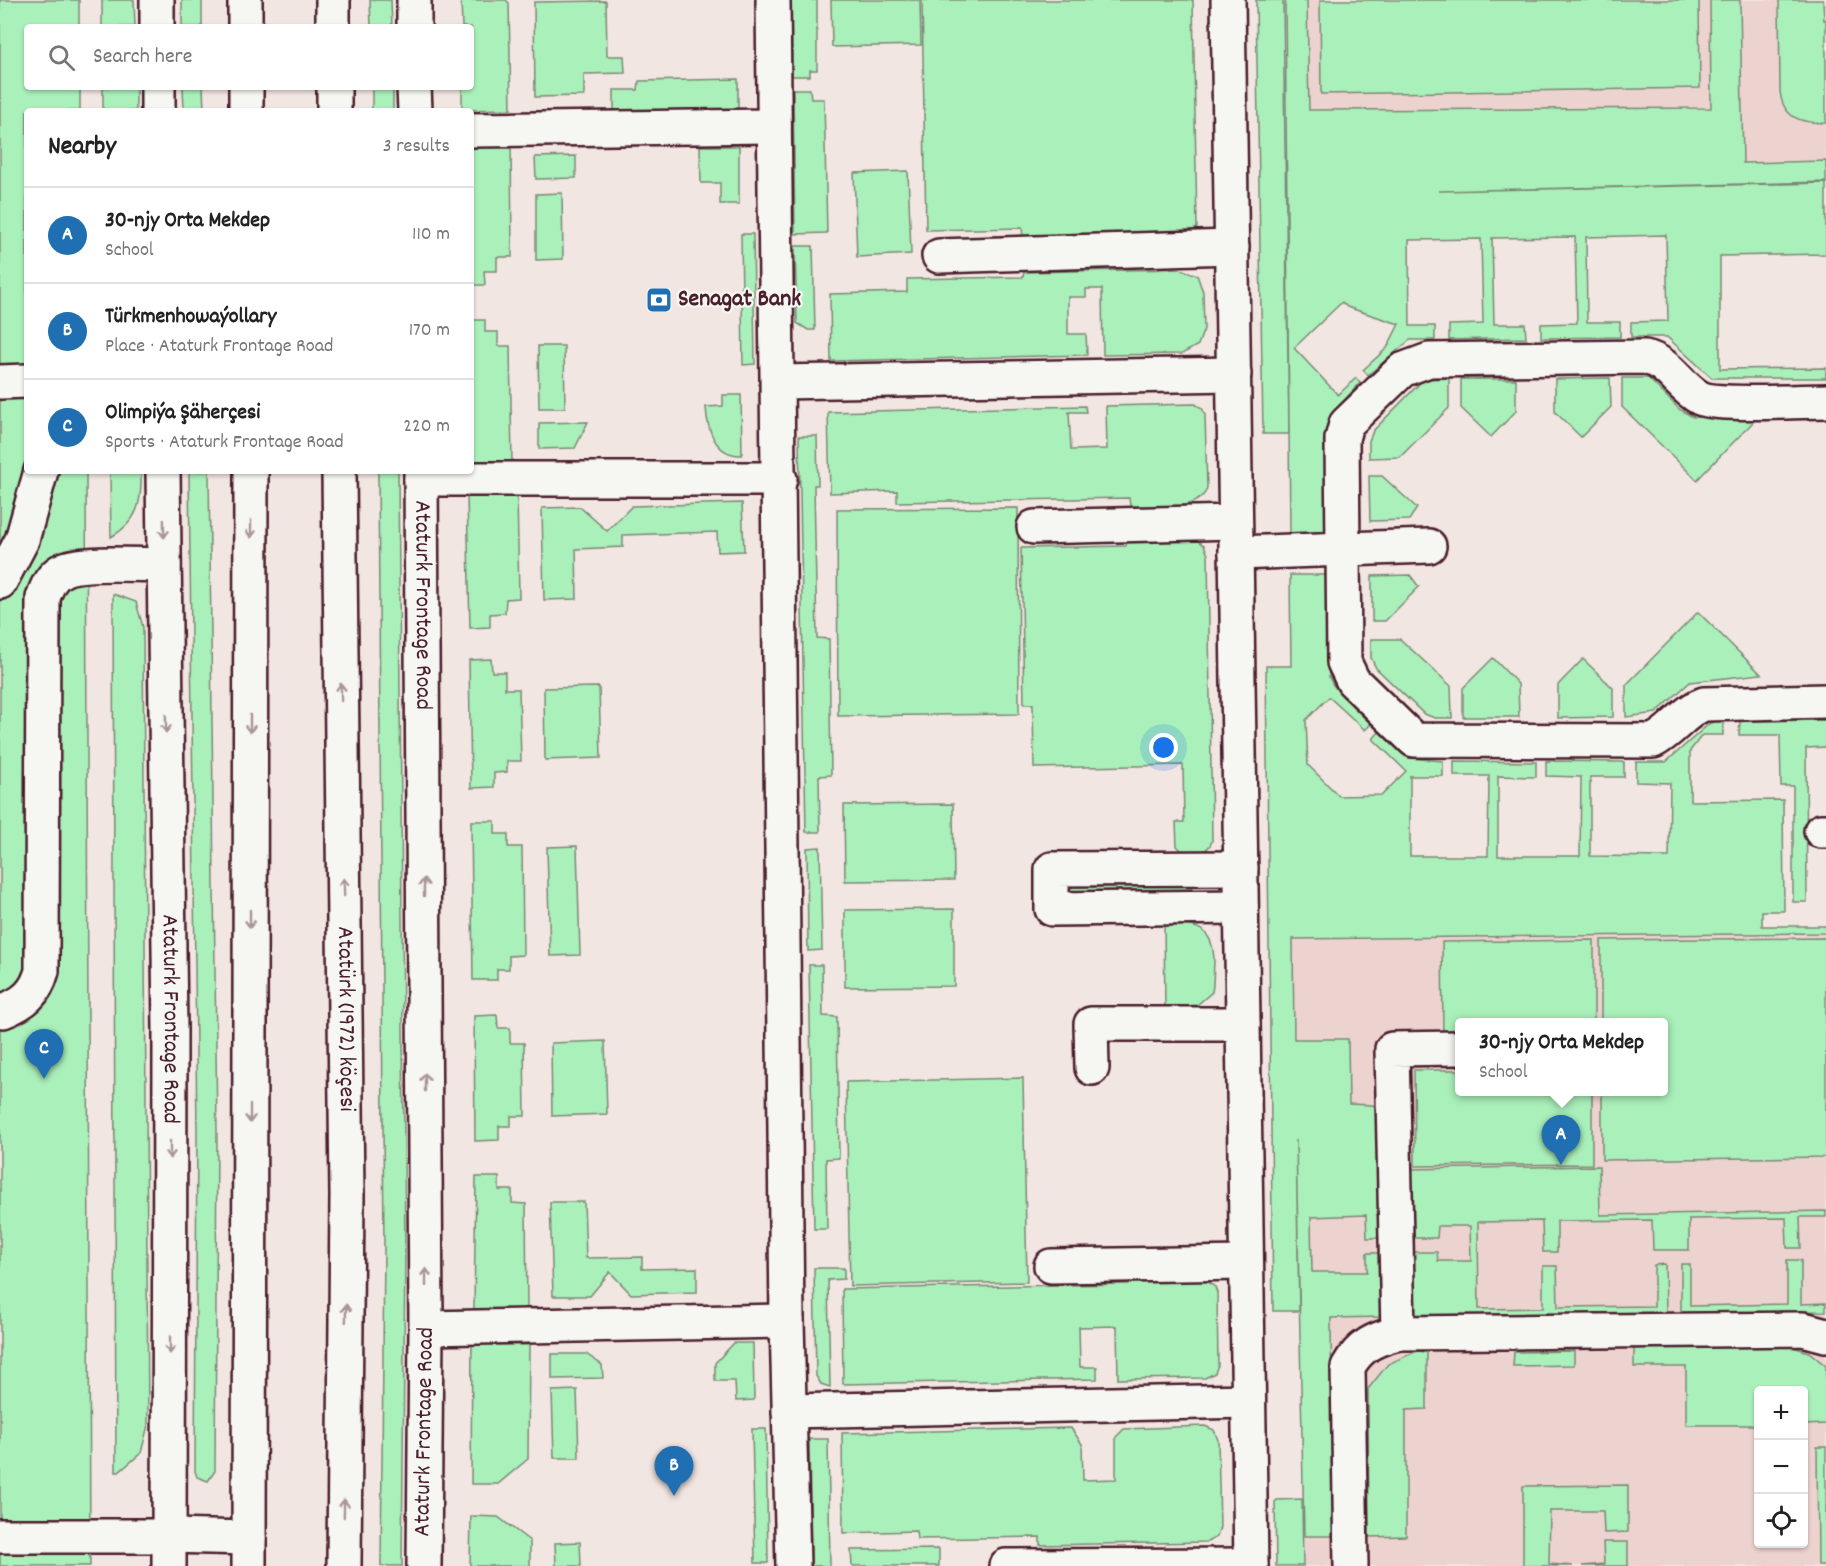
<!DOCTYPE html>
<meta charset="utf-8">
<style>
:root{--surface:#fff;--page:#f6f6f6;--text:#222;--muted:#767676;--line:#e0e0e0;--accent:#1f6fb2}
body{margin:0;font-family:Dekko,sans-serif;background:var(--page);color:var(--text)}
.controls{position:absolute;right:18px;bottom:18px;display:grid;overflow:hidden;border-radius:6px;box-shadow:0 2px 4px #0004}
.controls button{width:54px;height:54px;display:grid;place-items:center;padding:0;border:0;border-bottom:2px solid var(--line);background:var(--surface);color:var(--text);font:30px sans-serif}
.you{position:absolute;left:1164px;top:748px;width:21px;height:21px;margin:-15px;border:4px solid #fff;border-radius:50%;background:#1a73e8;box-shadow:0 0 0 9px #1a73e833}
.badge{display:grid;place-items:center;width:39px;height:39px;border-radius:50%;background:var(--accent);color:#fff;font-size:20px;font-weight:700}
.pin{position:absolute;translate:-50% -50px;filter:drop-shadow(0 2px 3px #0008)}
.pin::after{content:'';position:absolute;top:32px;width:21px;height:18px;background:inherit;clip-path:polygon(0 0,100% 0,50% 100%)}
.popup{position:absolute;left:1455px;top:1018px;width:213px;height:78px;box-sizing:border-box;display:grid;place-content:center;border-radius:6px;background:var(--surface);filter:drop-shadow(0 2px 4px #0005);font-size:20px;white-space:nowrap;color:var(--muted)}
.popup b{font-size:22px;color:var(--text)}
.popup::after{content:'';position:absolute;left:50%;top:100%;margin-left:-12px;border:12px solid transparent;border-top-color:var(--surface)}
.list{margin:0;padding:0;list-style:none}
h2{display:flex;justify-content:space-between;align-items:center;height:78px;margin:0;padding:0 24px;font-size:26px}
h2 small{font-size:20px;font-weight:400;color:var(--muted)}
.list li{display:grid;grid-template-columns:39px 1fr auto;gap:18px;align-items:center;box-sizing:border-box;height:96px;padding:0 24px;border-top:2px solid var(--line)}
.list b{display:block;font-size:22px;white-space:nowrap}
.list p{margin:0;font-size:20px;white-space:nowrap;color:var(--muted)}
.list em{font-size:20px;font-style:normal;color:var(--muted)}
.icon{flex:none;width:33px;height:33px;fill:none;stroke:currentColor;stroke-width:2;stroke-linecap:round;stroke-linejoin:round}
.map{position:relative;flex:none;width:1826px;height:1566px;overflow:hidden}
.search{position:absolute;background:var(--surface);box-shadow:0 2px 4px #0004;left:24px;top:24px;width:450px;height:66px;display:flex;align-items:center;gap:15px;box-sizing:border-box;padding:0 21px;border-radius:6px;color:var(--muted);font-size:22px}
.panel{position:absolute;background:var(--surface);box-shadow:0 2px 4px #0004;left:24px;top:108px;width:450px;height:366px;border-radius:6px}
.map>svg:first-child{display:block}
</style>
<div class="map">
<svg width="1826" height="1566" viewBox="0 0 1826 1566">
<rect width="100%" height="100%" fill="#f2e6e2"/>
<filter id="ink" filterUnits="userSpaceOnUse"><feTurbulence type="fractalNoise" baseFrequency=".0167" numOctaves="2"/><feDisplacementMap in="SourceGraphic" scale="12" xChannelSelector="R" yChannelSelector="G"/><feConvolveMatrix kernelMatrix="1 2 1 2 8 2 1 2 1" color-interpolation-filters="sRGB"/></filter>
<g filter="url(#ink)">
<g fill="#edd3cf" fill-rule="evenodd">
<path d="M1284,0h542v183l-538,11z"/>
<path d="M1826,934v632h-522l-11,-627zM1459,1022h204v70h-204zM1758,1390h46v154h-46z"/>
</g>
<g fill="#aaf0bb" stroke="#7a8873" stroke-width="1.5">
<path d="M0,0h79v27h-52v60h53v24h-53v360h59l4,1095h-90z"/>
<path d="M102,0h32l1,27h-33z"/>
<rect x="182" y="0" width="20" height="27"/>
<path d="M370,0h21l1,27h-21z"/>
<path d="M461,0h45l3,3 2,106 -49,1v-23h9v-60h-9z"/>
<path d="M791,0h26v70h-7v6h-18z"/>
<path d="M831,0h89l1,45 -89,2z"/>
<path d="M922,0h271l4,228 -12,6 -162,3 -1,-9 -96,2z"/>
<path d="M1256,0h27l6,434h-26z"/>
<path d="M1285,0h22l2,110 402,-2 -1,-108h30l3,163 83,-2v21l-387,9 387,-8v71l-106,2v113l106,-1v10h-114l-45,-41h-36v-15l37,-1 -2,-86 -80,2 1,85h33v15l-79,1v-14l36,-1 -2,-86 -83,1 2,86h31l1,14 -77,2v-15l34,-1 -2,-85 -72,1 1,86h25v14h-25l-42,35 -5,-5 24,-22 12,-24 -52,-17 -5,-5 -48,46 44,47 18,-17 4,5 -23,25 -11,23 1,102h-37z"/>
<path d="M1320,0h379l1,88 -379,6z"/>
<path d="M1779,0h44l1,20h2v103c-24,0 -44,-4 -46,-33z"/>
<path d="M606,1l1,55h17l1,17 -41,1v22l-49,1 -1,-95z"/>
<path d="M738,79v32l-124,1v-22h24l1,-9z"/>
<rect x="103" y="87" width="33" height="24"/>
<path d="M183,87h20l1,24h-20z"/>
<rect x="372" y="87" width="21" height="24"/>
<path d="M793,89h17l1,10h13l3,134 -32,1z"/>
<path d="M471,141h40l1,116h-15v14h-13l1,14h-14z"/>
<path d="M700,146h39v58h-19v-21h-19z"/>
<path d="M576,156v22l-40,1 -1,-22z"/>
<path d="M908,171l3,83 -54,3 -3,-84z"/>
<path d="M562,193l1,66 -27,1v-66z"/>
<path d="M741,234h12l2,130 -12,1z"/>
<path d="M795,246h18l2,84h-7l-11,-7z"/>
<path d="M1180,269l17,6 6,17 1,37 -6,16 -16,9 -79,1 -1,-66h-16v8h-18v37h18l1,21 -256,6 -1,-67 77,-2v-13l116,-2 1,-5z"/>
<path d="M471,320h14v12h13v14h12l2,116 -41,1z"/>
<path d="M538,346h26l1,62h-26z"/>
<path d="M1449,378v30l-49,49 -31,1v-17l4,-10 47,-48 10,-4z"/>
<path d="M1610,378l1,29 -30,30 -26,-25v-33z"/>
<path d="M1622,378h26l31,31 14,8 62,3 -58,60 -75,-73z"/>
<path d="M1461,379h55v32l-25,26 -30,-29z"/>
<path d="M723,395h18l1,60c-27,1 -35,-26 -36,-48l17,-1z"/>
<path d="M1195,404l7,4 3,7 2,74c-11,25 -55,17 -77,17l-1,-8 -232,4v-11l-67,2 -2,-81 257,-6 1,6h-17l2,38 36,-1 -1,-43z"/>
<path d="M588,422l-13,26 -36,1v-26z"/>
<path d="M799,436h18l1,49h-4l3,153 12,1 2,136 -12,1 1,56h-14z"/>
<path d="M110,471h31c1,30 -2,50 -30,66z"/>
<path d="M189,471h20l8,661 -2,339 -7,10 -11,-4 -2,-6 2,-339z"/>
<path d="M378,471h20l7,780 -3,315h-21l3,-315z"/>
<path d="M1369,476h13l35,32 -8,12 -39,1z"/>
<path d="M517,494l2,104 -13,1 -1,14 -15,1v13l-20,1 -3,-133z"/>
<path d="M742,503l2,48 -26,1 -1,-20 -94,3v12l-47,2 1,50 -33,1 -2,-92 38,-1 27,24 25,-25z"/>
<path d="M1018,508l1,206 -181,2 -1,-207z"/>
<path d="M1195,539l9,6 4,10 4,286c-4,12 -16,13 -27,13l-8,-8 -1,-24h8l-1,-57 -149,3 -1,-64h-9l-3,-156 105,-2v-6z"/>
<path d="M1290,575h37l2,102 4,8 38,39 -6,6 -36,-33 -23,23 2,45 31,31 43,-1 24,-24 -33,-32 6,-7 30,26 34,3v15h-33v80h78l1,-80h-35v-15l82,1v15l-38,-1v80h82l1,-79 -35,-1v-15l78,1v15h-34v79l79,1 1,-74 -34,-1v-20h30l44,-39 13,-3v15h-21l-12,16v50l93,-1 1,111h-22v15h64v7l-533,6 1,100h54l1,65 23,1 6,3 4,130h-15l-1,-23 -55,2 1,55h55v-19h16v64l-52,1 2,218h-29l-8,-396 3,171h-26l-7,-645h25z"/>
<path d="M1410,575l9,12 -34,34h-13v-45z"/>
<path d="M113,594l23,8 7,25 5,798 -7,28 -22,19h-3z"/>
<path d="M1698,612l63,62 -71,8 -34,31 -30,4v-32z"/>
<path d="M1371,639h29l51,47 1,32h-17l-11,-4 -48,-46 -5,-10z"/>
<path d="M1493,658l25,26 1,33h-56v-29z"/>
<path d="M491,659l1,13h13v17h14l2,72h-14v11l-13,1v14l-23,1 -2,-128z"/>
<path d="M1583,659l30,29v29l-55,1v-33z"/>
<path d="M599,687l2,71 -56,2 -1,-72z"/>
<path d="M1826,720v27l-20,1 1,154h-14v-116h-12l-1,-51h-41l1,-14z"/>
<path d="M953,804l1,76 -109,1 -1,-76z"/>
<path d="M471,821h24v13h13v13h14l1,108 -14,1v13h-12v11h-24z"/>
<path d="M577,846l3,109 -30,1 -3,-109z"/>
<path d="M820,847l2,103 -14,1 -1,-103z"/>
<path d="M1186,883l6,6 -2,5 -119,1 -2,-5 7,-6z"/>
<path d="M954,909v77l-109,1v-77z"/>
<path d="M1164,924c32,0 50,2 50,39 -1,10 0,19 -2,29l-15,13 -32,3z"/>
<path d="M1826,938v219l-224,3v-68h61v-70h-62v-82z"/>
<path d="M1594,940v82h-135v9h-16l-1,-89z"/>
<path d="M809,965h13l1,51 14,1 2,141 -13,1 1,70h-13z"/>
<path d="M497,1015l1,13h12v15h14l1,73h-14v10h-12v14l-24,1 -1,-125z"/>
<path d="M605,1041l2,73 -55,2 -1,-73z"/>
<path d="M1414,1070h45v22h133v72l-177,2z"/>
<path d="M1023,1078l4,204 -177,4 -4,-204z"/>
<path d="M1599,1166l1,49 226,-4v6h-26l1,31h-14l-1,-30 -97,1v31h-36l-1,-30 -95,1v31h-14l-1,-31 -64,1 1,87 64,-1v-42h14l1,41 96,-1v-41l11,-1 1,49 -255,4 -1,-65h27l1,9h33l-1,-35h-32l-1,12h-27l-1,-69z"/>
<path d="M476,1177h23v13h13v13l14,1 1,108h-50l-3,-3z"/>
<path d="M550,1202h34l2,56 56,-1v12l55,-1v24l-66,2 -21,-22 -20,24h-37z"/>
<path d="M1787,1260h14v44l25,-1v8l-145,2v-49h9v42l97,-2z"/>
<path d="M814,1268h30v11l-16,1 2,107 -9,-3 -5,-8z"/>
<path d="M1201,1277l14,10 2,6 1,72 -3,8 -10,5 -87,1 -1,-53 -38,1 1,40h17v12l-254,5 -1,-95 286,-5v-6z"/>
<path d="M734,1343h19l1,57 -18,1 -1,-20h-20v-18z"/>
<path d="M472,1344l57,1 -1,114 -30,25h-27z"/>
<path d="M1793,1347l16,5 17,14v58l-22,1v-35h-46v35h-72v-58h-52v-19z"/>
<path d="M1417,1351l10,1v57l-21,1v126l-37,1 -1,-148 20,-25z"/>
<path d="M1574,1351v14l-61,1 1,-14z"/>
<path d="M552,1354h34l16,11 1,13 -51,1z"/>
<path d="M577,1390l2,68h-25l-2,-67z"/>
<path d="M1205,1426l9,4 4,10 2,87 -3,10 -10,5 -167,3v-8l-123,2 -1,-8 -73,2 -1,-100 229,-5 11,16 1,36 33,-1v-42l8,-8z"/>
<path d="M752,1429h14l2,134h-13z"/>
<path d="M809,1439h19l2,127h-19z"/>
<path d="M1817,1447h9v118h-8z"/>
<path d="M1628,1485v47l-24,1 -1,-22h-53l-1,53 24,2h-50v-80z"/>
<path d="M1302,1499l1,67h-27l-1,-64 2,-2z"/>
<path d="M471,1516l27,1 32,24v25h-60z"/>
<path d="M580,1542l1,24h-25l-1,-23z"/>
<path d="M1603,1542h25v24h-46l22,-2z"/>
<path d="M939,1549v17h-87l-1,-16z"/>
</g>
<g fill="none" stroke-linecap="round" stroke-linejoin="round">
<g stroke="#4a1f2b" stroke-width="38">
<g id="minor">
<path d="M157,0v27"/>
<path d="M414,0v27"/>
<path d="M773,0l14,1321 6,245"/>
<path d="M1228,0l23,1566"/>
<path d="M158,87v24"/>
<path d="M414,87l1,24"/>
<path d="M471,130l303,-4"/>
<path d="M939,256l293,-9"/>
<path d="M0,382l27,-1"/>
<path d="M778,382l456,-8"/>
<path d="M1826,401c-24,0 -109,5 -126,-3 -21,-11 -31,-36 -55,-41l-216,3 -27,10 -56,54 -4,15 2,223 9,19 61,59 239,1c19,-9 31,-30 51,-37l122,-3"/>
<path id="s1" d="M163,471l7,559 -1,536"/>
<path id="s2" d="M421,471l5,857 -2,238"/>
<path d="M421,479h359"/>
<path d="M1034,527l201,-5"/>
<path d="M1236,553l193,-7"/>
<path d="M0,582l22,-42 19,-69"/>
<path d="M1821,831h5"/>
<path d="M1241,868l-189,1v40l189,-2"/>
<path d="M3,1011c21,-8 33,-18 39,-40l1,-373c4,-12 9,-24 22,-29 19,-8 75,-4 99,-4"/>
<path d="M1092,1068l-1,-44h152"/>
<path d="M1051,1266l195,-3"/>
<path d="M426,1328l361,-7"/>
<path d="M1398,1333l-6,-284 67,-1"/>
<path d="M789,1411l459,-10"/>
<path d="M0,1536h169"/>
<path d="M1006,1566l245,-1"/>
<path d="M1351,1566l-3,-199c12,-22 27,-28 50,-34l405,-4 23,6"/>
</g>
</g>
<g stroke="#4a1f2b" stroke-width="38">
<g id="major">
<path d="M245,0v27"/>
<path d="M333,0v27"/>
<path d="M246,87v24"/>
<path d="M334,87v24"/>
<path id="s3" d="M339,471l8,724 -3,371"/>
<path d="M169,1536l80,2"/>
<path d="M249,1566l2,-1095"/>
</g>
</g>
<use href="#minor" stroke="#f6f6f2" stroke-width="33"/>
<use href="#major" stroke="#f6f6f2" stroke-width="33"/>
</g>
<defs><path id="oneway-shaft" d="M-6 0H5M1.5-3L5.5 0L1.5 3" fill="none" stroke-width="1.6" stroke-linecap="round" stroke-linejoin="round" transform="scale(1.5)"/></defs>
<g stroke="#a99598">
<use href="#oneway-shaft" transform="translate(164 529) rotate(89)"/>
<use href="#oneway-shaft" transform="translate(251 529) rotate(90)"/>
<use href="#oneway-shaft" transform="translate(341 692) rotate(-91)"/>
<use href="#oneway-shaft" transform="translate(166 724) rotate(89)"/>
<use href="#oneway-shaft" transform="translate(250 724) rotate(90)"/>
<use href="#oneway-shaft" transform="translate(344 887) rotate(-91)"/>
<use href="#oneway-shaft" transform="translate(424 887) rotate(-90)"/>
<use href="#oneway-shaft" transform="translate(250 919) rotate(90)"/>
<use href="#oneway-shaft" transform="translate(425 1082) rotate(-90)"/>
<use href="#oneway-shaft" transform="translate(250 1114) rotate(90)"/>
<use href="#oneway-shaft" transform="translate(170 1150) rotate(90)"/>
<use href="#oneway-shaft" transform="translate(426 1277) rotate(-90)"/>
<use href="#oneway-shaft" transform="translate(346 1313) rotate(-89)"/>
<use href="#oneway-shaft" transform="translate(170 1345) rotate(90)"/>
<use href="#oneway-shaft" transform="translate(344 1508) rotate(-89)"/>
</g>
</g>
<defs>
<g id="bank-square" transform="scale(1.35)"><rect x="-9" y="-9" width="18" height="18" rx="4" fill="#1f6fb2" stroke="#f6f6f2"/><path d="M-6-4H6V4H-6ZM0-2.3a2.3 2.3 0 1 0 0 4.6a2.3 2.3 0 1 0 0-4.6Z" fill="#fff"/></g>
</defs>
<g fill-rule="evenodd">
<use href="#bank-square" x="659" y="300"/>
</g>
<g text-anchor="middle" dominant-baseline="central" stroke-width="4.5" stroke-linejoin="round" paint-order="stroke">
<g font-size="24" font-weight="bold" fill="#4a1f2b" stroke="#f6f6f2" text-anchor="start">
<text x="678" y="300">Senagat Bank</text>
</g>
<g font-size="24" fill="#4a1f2b" stroke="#f6f6f2">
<text stroke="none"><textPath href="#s2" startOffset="134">Ataturk Frontage Road</textPath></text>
<text stroke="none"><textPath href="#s1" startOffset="548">Ataturk Frontage Road</textPath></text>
<text stroke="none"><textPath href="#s3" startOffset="548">Atatürk (1972) köçesi</textPath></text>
<text transform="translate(425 1432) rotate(-89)">Ataturk Frontage Road</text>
</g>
</g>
</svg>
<div class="controls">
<button>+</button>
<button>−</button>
<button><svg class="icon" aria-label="locate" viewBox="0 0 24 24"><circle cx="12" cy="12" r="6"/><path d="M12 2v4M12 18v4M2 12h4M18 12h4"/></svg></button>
</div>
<div class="you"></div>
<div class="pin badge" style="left:1561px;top:1165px">A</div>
<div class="popup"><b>30-njy Orta Mekdep</b>School</div>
<div class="pin badge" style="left:674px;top:1496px">B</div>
<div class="pin badge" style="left:44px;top:1079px">C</div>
<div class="search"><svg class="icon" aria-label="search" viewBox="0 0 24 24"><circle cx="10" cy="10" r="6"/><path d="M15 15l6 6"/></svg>Search here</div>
<section class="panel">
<h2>Nearby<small>3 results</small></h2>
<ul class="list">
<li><span class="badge">A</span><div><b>30-njy Orta Mekdep</b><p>School</p></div><em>110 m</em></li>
<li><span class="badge">B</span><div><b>Türkmenhowaýollary</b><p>Place · Ataturk Frontage Road</p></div><em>170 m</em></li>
<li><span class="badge">C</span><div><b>Olimpiýa Şäherçesi</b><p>Sports · Ataturk Frontage Road</p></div><em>220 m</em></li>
</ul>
</section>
</div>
